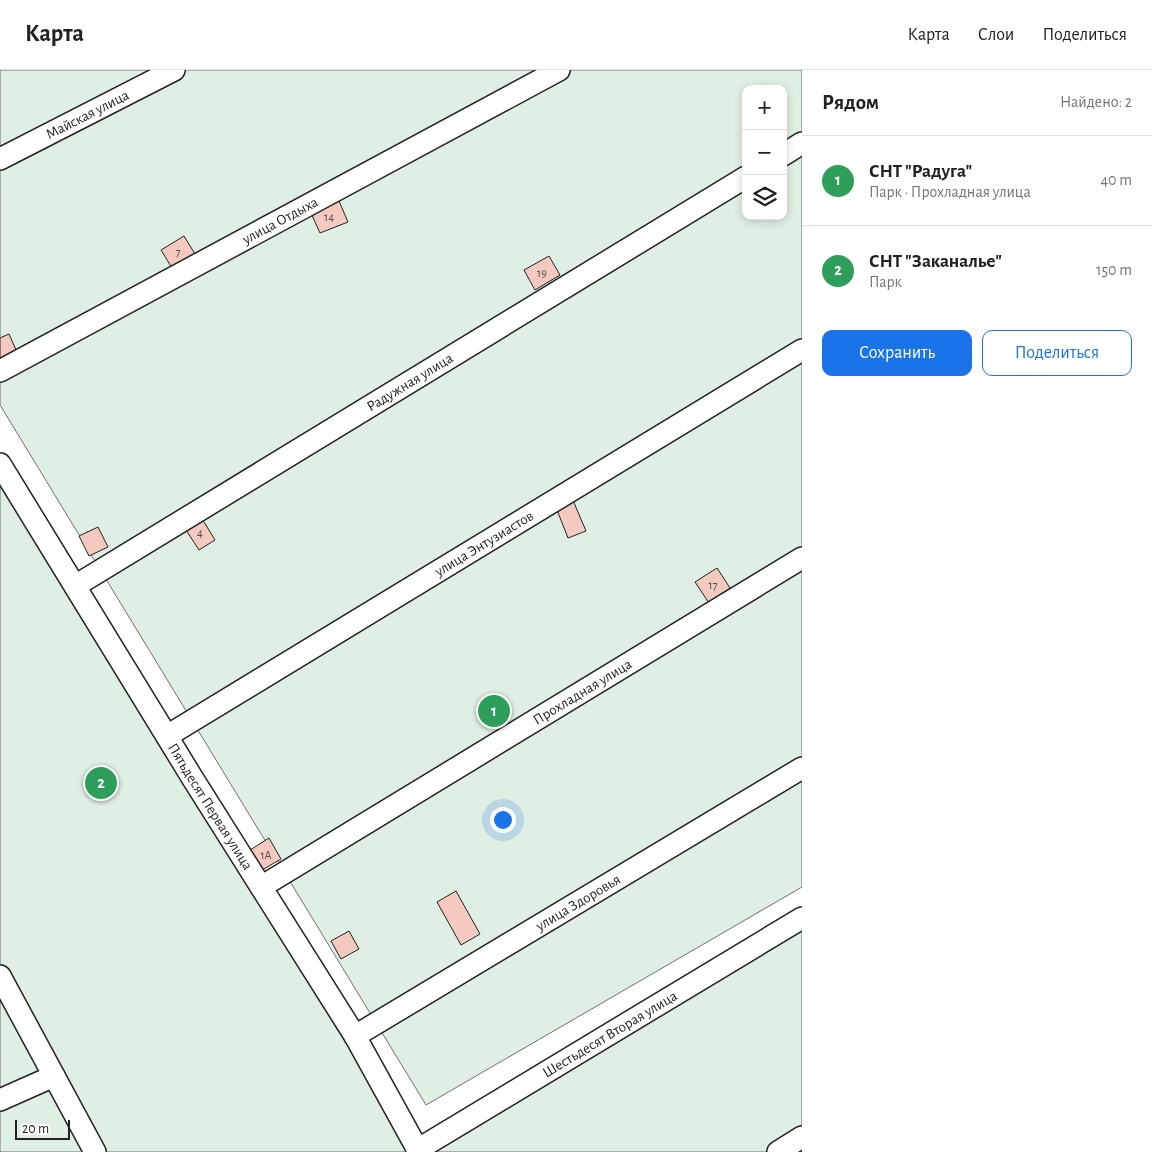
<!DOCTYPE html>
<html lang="ru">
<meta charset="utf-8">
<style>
:root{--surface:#fff;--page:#f6f6f6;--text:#202124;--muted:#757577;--line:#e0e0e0;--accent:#1a73e8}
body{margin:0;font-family:"Alegreya Sans",sans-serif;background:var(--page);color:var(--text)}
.controls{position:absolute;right:15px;top:15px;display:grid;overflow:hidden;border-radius:10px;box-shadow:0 2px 8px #0003}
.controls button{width:45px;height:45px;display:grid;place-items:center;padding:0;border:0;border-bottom:1px solid var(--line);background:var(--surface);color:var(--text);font:25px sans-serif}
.scale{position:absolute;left:15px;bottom:12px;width:55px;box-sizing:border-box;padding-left:5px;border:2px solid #222;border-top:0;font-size:14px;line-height:18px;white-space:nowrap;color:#222;-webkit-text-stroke:4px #fff;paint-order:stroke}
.you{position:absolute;left:502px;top:749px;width:18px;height:18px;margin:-12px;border:4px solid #fff;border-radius:50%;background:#1a73e8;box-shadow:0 0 0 8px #1a73e833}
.badge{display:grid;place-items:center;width:32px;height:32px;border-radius:50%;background:var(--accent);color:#fff;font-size:16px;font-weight:700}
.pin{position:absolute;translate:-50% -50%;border:2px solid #fff;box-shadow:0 1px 5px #0006}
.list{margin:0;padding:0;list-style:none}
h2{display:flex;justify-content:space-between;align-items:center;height:65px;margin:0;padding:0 20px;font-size:21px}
h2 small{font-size:16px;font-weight:400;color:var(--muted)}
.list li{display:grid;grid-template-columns:32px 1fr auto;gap:15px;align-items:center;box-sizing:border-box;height:90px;padding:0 20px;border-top:1px solid var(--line)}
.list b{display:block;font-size:19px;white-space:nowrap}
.list p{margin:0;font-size:16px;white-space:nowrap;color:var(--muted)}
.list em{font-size:16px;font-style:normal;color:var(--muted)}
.actions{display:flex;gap:10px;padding:15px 20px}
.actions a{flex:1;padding:11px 0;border:1px solid var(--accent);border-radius:10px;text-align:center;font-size:18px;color:var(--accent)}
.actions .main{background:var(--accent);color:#fff}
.icon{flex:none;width:28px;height:28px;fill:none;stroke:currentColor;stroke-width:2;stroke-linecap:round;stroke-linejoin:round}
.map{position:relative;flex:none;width:802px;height:1082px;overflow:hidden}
header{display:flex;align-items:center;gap:30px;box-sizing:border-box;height:70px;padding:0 25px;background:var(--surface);border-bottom:1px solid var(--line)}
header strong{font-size:24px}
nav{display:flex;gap:28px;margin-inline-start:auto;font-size:18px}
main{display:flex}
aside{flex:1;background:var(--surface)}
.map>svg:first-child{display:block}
</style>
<header>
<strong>Карта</strong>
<nav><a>Карта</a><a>Слои</a><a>Поделиться</a></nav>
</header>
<main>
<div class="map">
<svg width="802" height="1082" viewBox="0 0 802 1082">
<rect width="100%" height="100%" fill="#fff"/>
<g fill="#e0efe3" stroke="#6f6f6f" fill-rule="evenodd">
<path d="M0,0h802v817l-376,218 -426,-700zM746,19h37v127h-37z"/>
<path d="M0,387l418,689 384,-231v237h-802z"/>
</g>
<g fill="#f3c9c0" stroke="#222">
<path d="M339,131l9,21 -28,11 -9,-20z"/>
<path d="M184,166l11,18 -23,14 -11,-18z"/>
<path d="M549,186l11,19 -25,15 -11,-20z"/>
<path d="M9,264l8,18 -17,8v-22z"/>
<path d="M572,428l14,33 -18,7 -11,-28z"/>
<path d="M201,447l14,23 -16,10 -15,-23z"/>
<path d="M98,457l10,20 -19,9 -10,-20z"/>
<path d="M717,498l13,20 -21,15 -14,-21z"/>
<path d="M269,768l12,21 -19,11 -12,-20z"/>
<path d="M456,821l24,43 -19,11 -24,-43z"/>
<path d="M349,861l10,18 -18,10 -10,-18z"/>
</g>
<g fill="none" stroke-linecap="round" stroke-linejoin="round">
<g stroke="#222" stroke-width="24">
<g id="minor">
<path d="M783,85l19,-12"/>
<path id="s1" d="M0,89l174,-89"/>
<path id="s2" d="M0,301l559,-301"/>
<path id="s3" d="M0,394l193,315 162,257 64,116"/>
<path id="s4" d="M75,516l671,-409"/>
<path id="s5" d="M167,666l635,-386"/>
<path id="s6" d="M261,817l541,-329"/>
<path d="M0,906l95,176"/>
<path id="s7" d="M355,966l447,-268"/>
<path d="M0,1030l54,-24"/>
<path id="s8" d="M417,1080l385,-232"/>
<path d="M778,1082l24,-15"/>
</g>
</g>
<use href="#minor" stroke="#fff" stroke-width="21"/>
</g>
<g text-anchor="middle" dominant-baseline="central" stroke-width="4" stroke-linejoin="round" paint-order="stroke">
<g font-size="12" fill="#564c4a">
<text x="329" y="147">14</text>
<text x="178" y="182">7</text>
<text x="542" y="203">19</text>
<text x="200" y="463">4</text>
<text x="713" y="515">17</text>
<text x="266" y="785">1А</text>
</g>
<g font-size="15" fill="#222" stroke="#fff">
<text stroke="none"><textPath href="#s1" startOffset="98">Майская улица</textPath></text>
<text stroke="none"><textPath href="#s2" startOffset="318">улица Отдыха</textPath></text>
<text stroke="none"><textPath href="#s4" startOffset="392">Радужная улица</textPath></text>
<text stroke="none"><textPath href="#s5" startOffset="371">улица Энтузиастов</textPath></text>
<text stroke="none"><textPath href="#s6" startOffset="376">Прохладная улица</textPath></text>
<text stroke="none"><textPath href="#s3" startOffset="402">Пятьдесят Первая улица</textPath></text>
<text stroke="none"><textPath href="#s7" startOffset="260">улица Здоровья</textPath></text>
<text stroke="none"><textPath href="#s8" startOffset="225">Шестьдесят Вторая улица</textPath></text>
</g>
</g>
</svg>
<div class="controls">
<button>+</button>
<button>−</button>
<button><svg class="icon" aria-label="layers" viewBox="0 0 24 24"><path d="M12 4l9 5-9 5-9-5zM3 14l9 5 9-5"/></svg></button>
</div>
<div class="scale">20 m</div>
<div class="you"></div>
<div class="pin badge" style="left:494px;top:641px;background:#2e9e5b">1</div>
<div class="pin badge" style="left:101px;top:713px;background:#2e9e5b">2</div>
</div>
<aside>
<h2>Рядом<small>Найдено: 2</small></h2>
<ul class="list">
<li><span class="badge" style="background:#2e9e5b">1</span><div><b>СНТ &quot;Радуга&quot;</b><p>Парк · Прохладная улица</p></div><em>40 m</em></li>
<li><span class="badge" style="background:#2e9e5b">2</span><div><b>СНТ &quot;Заканалье&quot;</b><p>Парк</p></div><em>150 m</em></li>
</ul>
<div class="actions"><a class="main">Сохранить</a><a>Поделиться</a></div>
</aside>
</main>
